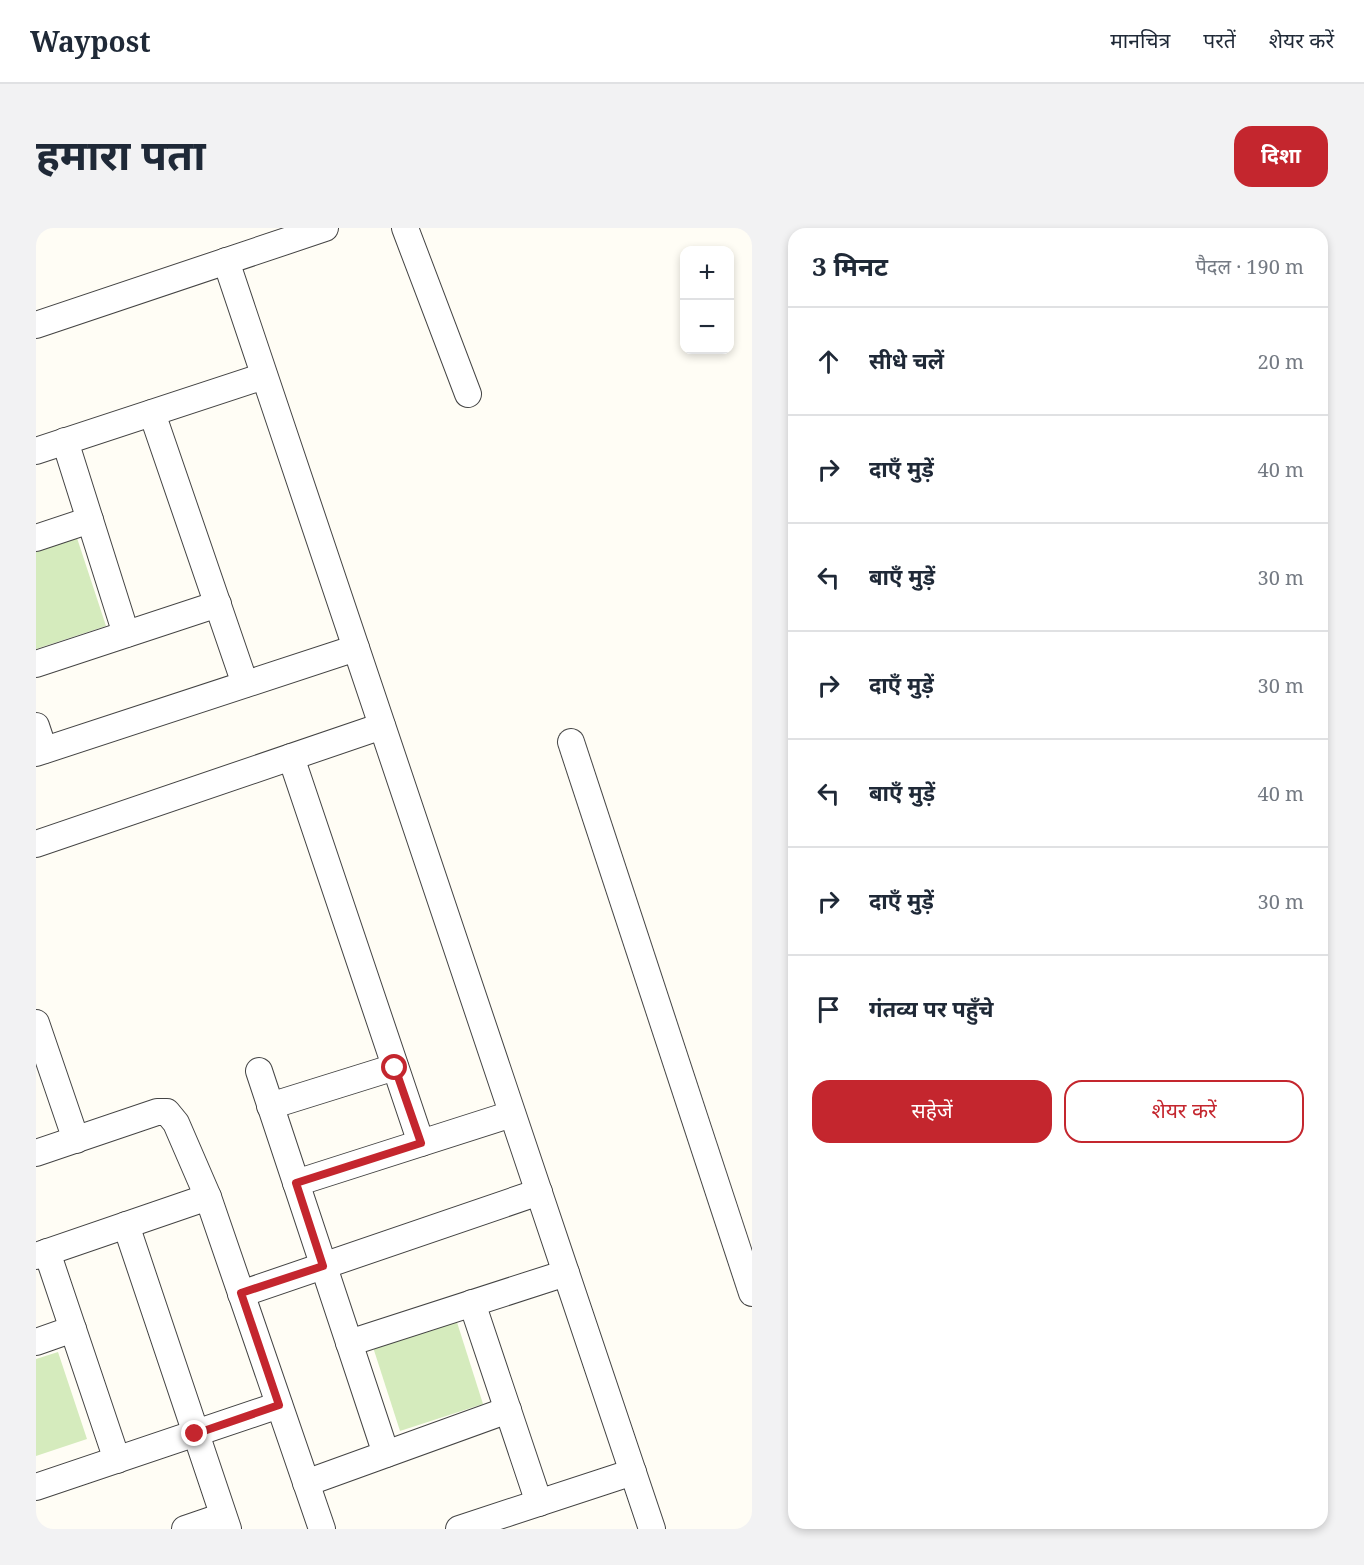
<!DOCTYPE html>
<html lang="hi">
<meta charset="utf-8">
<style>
:root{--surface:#fff;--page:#f2f2f3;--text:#1f2937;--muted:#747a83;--line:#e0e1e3;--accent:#c4262e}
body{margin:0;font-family:"Noto Serif","Noto Sans Devanagari",serif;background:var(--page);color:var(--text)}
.controls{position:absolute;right:18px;top:18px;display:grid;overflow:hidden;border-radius:12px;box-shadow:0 3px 9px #0003}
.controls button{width:54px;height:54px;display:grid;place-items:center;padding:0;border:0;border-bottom:2px solid var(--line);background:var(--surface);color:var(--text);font:30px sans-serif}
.stop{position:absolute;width:18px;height:18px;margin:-14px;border:4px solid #c4262e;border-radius:50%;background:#fff}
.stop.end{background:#c4262e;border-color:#fff;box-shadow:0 2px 6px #0008}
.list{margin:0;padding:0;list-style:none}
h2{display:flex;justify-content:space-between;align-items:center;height:78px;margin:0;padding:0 24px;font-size:26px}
h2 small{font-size:20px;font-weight:400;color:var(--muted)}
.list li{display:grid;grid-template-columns:39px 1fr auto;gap:18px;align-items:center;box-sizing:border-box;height:108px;padding:0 24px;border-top:2px solid var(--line)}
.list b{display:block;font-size:22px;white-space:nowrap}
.list em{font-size:20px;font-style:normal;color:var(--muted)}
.actions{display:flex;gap:12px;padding:18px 24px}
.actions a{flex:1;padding:14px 0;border:2px solid var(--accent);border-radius:18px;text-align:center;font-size:21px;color:var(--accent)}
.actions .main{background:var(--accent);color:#fff}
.icon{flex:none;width:33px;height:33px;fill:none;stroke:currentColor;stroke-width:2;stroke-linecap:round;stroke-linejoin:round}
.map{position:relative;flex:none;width:716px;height:1301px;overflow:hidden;border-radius:18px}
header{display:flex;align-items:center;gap:36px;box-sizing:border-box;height:84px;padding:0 30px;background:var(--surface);border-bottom:2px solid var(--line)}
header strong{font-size:28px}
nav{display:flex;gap:33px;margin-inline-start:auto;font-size:21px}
.intro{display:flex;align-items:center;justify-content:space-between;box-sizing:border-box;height:144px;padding:0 36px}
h1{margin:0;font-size:42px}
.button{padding:15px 27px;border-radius:18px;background:var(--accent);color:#fff;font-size:21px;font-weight:700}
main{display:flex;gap:36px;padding:0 36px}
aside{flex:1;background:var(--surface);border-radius:18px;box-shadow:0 3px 9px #0003}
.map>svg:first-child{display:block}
</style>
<header>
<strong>Waypost</strong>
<nav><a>मानचित्र</a><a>परतें</a><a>शेयर करें</a></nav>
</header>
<div class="intro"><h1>हमारा पता</h1><a class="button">दिशा</a></div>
<main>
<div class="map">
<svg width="716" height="1301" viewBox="0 0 716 1301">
<rect width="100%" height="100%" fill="#fffdf5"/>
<g fill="#d5ebbd">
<path d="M41,310l29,88 -70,23v-97z"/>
<path d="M419,1088l28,88 -83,27 -28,-87z"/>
<path d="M22,1124l29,87 -51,17v-97z"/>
</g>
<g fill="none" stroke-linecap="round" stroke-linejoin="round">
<g stroke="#444" stroke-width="28">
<g id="street">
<path d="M369,0l63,166"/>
<path d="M190,33l426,1268"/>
<path d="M0,97l289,-97"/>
<path d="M116,185l93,271"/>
<path d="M29,213l61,193"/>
<path d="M0,223l228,-75"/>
<path d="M0,310l54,-18"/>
<path d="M0,436l182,-60"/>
<path d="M0,498l8,24"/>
<path d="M535,514l181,551"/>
<path d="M0,525l320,-105"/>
<path d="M255,529l130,386"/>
<path d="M0,616l346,-118"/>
<path d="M0,795l40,117"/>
<path d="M223,843l127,383"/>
<path d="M234,878l125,-39"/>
<path d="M0,925l121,-41h10l9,11 32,74 114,332"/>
<path d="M260,955l216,-69"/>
<path d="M90,997l102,304"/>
<path d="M11,1024l70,208"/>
<path d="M0,1028l172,-59"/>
<path d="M205,1066l298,-102"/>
<path d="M436,1075l67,200"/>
<path d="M0,1114l37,-13"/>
<path d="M313,1115l217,-70"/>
<path d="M270,1255l202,-73"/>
<path d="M0,1259l243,-82"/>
<path d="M149,1301l38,-13"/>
<path d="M423,1301l174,-57"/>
</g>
</g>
<use href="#street" stroke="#fff" stroke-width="26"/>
</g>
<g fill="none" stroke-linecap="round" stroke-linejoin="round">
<path stroke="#c4262e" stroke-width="8" d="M159,1206l84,-29 -38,-112 82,-27 -27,-83 125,-40 -26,-75"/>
</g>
</svg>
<div class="controls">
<button>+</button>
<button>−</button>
</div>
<div class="stop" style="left:359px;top:840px"></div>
<div class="stop end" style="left:159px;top:1206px"></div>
</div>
<aside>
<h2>3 मिनट<small>पैदल · 190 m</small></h2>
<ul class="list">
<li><svg class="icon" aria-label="ahead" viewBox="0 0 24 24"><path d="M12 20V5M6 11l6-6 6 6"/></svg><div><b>सीधे चलें</b></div><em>20 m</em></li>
<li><svg class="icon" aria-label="right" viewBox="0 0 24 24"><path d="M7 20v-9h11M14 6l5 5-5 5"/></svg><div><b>दाएँ मुड़ें</b></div><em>40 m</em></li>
<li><svg class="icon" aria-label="left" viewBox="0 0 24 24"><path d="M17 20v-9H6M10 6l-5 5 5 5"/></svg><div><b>बाएँ मुड़ें</b></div><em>30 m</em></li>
<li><svg class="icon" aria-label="right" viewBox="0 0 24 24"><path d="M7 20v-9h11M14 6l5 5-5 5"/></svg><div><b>दाएँ मुड़ें</b></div><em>30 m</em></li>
<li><svg class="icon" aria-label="left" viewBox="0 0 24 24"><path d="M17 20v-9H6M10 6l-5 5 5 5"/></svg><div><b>बाएँ मुड़ें</b></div><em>40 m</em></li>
<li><svg class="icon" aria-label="right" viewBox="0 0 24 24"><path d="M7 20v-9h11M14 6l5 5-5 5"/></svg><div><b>दाएँ मुड़ें</b></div><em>30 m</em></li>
<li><svg class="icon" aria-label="arrive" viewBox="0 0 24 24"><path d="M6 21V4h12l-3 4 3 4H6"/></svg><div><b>गंतव्य पर पहुँचे</b></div></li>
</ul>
<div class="actions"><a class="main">सहेजें</a><a>शेयर करें</a></div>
</aside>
</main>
